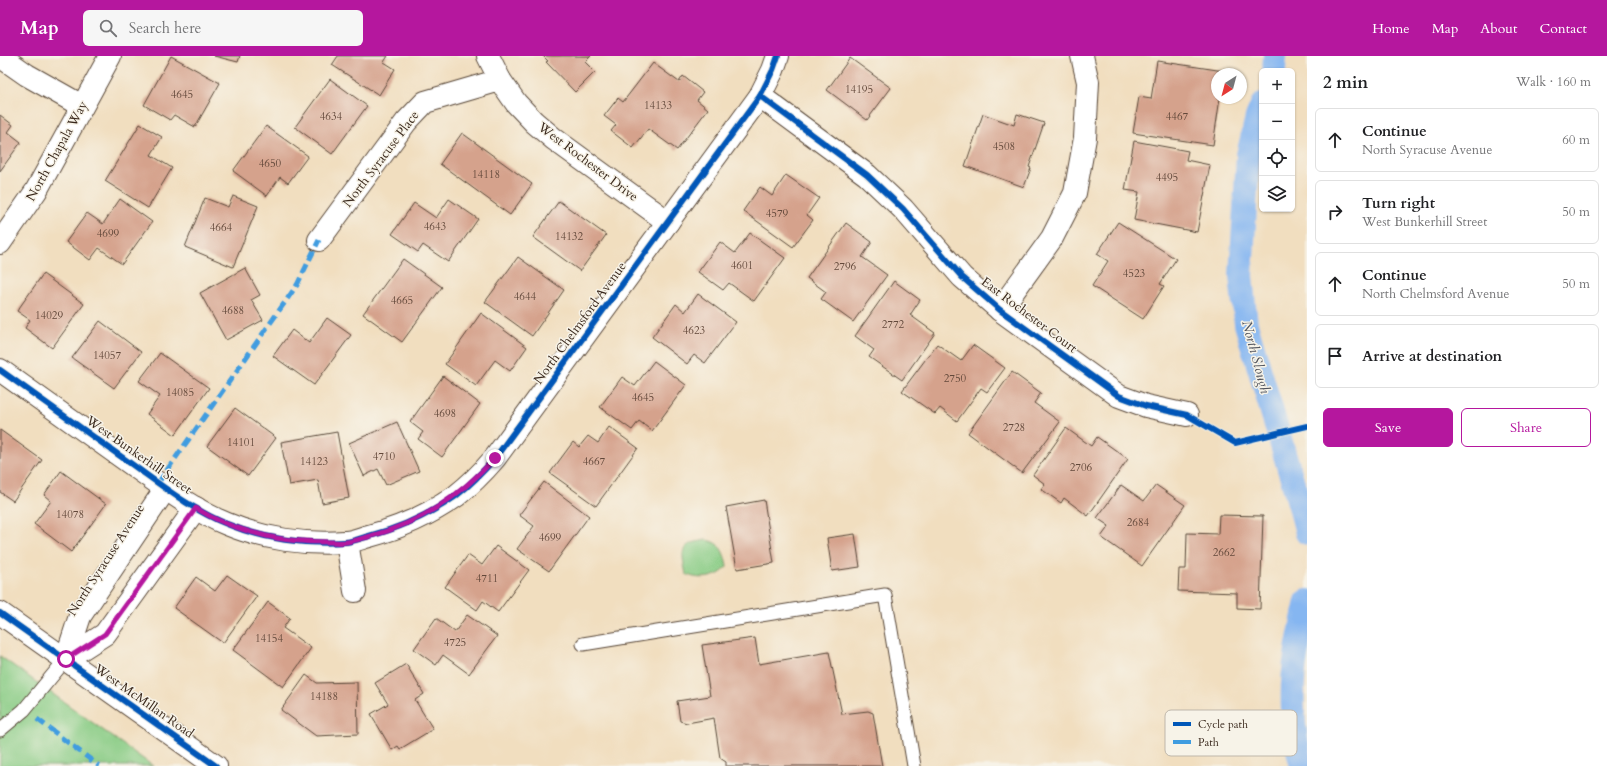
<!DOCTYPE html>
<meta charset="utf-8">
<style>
:root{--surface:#fff;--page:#f6f6f6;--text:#202124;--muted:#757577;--line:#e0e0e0;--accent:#b5179e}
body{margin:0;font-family:Cardo,serif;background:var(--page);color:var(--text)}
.controls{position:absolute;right:12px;top:12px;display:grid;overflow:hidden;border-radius:6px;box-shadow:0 1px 3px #0004}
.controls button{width:36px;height:36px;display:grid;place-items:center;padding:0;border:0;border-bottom:1px solid var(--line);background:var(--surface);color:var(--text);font:20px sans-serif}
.compass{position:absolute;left:1211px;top:12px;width:36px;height:36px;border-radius:50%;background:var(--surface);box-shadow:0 1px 3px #0004;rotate:216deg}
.stop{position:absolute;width:12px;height:12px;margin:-9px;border:3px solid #b5179e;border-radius:50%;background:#fff}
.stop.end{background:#b5179e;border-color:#fff;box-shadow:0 1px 4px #0008}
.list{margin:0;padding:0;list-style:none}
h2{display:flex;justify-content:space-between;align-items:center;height:52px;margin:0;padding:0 16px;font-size:17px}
h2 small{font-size:13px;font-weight:400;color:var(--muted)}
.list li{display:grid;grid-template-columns:26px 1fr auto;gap:12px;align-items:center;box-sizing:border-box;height:64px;margin:0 8px 8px;padding:0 8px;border:1px solid var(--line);border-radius:6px}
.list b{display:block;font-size:15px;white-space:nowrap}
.list p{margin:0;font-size:13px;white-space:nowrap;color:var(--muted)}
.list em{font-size:13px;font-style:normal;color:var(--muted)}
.actions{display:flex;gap:8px;padding:12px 16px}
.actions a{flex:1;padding:9px 0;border:1px solid var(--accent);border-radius:6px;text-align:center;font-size:14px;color:var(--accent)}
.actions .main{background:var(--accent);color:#fff}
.icon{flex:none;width:22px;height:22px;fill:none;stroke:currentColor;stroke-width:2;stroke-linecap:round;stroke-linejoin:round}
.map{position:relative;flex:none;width:1307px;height:710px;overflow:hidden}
header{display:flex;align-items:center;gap:24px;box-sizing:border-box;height:56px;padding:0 20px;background:var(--accent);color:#fff}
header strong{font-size:19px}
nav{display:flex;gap:22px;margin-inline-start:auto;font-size:14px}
.search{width:280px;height:36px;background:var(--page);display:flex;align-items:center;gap:10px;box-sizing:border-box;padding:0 14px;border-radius:6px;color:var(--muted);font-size:15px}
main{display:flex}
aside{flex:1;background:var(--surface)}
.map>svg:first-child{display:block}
</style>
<header>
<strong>Map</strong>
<div class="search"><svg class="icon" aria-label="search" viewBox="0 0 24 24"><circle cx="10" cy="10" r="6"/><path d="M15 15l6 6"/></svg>Search here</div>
<nav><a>Home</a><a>Map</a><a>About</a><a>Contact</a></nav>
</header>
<main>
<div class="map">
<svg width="1307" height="710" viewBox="0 0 1307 710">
<rect width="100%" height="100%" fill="#f7f3e8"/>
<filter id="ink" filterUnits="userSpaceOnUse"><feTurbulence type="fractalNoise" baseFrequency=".025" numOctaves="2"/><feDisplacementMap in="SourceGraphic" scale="8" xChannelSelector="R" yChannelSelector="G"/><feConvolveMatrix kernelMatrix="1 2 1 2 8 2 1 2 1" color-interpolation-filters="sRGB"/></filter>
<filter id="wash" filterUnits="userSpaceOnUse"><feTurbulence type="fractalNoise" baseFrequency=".012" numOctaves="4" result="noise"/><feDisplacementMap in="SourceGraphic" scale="16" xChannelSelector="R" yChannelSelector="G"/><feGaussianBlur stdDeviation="0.9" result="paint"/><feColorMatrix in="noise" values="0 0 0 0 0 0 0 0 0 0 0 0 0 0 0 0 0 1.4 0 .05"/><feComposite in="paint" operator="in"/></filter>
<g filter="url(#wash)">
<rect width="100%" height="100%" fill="#f1debf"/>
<g fill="#89cc85" stroke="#627b52">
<path d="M706,484c15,2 19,14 21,27 -8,11 -29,14 -41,7 -5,-23 -7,-30 20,-34z"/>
<path d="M0,600l153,110h-153z"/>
</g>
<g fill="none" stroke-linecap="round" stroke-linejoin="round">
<g stroke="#85b6f1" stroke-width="24">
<path d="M1274,15l1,-15"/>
<path d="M1262,49l-5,12 -9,38 -7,121 5,48 54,182 7,27"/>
<path d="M1302,710c-10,-34 -12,-76 -6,-110 3,-19 7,-37 11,-55"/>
</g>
</g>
<g id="blocks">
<g fill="#d5a28c">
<path d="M171,0l49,27 -25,44 -21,-12 -4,5 -26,-15z"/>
<path d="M214,0h26l-2,6z"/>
<path d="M338,0h50l-4,6 11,7 -16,26 -47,-30z"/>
<path d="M543,0h48l-6,6 10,10 -20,20 -29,-30 2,-1z"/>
<path d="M850,2l41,30 -24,32 -40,-30z"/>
<path d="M1157,5l67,10 -1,3h-6v24h3l-7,47 -80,-12 6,-36 12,2z"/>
<path d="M653,7l26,19 4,-6 20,16 -6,8 11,9 -31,41 -29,-21 -15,19 -22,-17 5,-6 -12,-9 14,-18 5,4z"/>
<path d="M330,23l37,27 -35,48 -37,-27z"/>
<path d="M983,58l31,11 3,-11 27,9 -15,44 2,1 -7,19 -59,-21z"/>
<path d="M0,59l13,10 -5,7 13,10 -21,29z"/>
<path d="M140,68l22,13 -11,18 21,13 -24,40 -43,-27z"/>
<path d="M266,70l42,30 -20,27 -8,-6 -13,19 -34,-25z"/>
<path d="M462,77l70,51 -22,31 -70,-51z"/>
<path d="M1134,85l54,10 -2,9 24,5 -13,67 -63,-12 5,-28 -14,-2z"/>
<path d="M786,119l33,23 -12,17 6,5 -20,27 -50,-36 17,-24 12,9z"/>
<path d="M233,140l25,10 -25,61 -48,-20 20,-49 23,9z"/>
<path d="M120,143l32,23 -30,42 -23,-16 -9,12 -24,-18 21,-29 16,11z"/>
<path d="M449,143l29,20 -30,43 -25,-17 -5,7 -26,-18 22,-31 22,15z"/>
<path d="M559,145l47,34 -26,36 -47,-34z"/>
<path d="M1118,166l58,37 -16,25 4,2 -21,33 -51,-33 16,-25 -11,-7z"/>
<path d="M846,167l26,19 -10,15 25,18 -34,47 -32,-23 5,-7 -19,-14z"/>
<path d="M750,177l35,25 -31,43 -25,-18 -6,7 -25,-18 22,-30 15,11z"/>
<path d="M518,201l46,33 -32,46 -47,-34z"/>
<path d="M403,203l39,28 -40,55 -39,-28z"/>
<path d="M245,212l15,27 -9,5 12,20 -37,20 -26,-47z"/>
<path d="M43,218l41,30 -32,44 -27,-20 5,-8 -13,-9z"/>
<path d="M894,225l26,19 -10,15 25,18 -33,47 -33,-23 5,-7 -19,-14z"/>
<path d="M698,238l38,28 -31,41 -11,-8 -7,9 -35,-27 24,-33 9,8z"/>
<path d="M481,257l46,34 -17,24 -15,-11 -19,26 -31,-22z"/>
<path d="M327,262l24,17 -37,50 -41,-29 19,-26 17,13z"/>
<path d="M100,265l41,31 -27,36 -42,-30z"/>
<path d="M937,288l24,17 12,-16 32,23 -18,24 -6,-4 -24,33 -17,-13 -5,6 -33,-23z"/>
<path d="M160,297l49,35 -34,47 -28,-21 13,-18 -21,-15z"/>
<path d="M654,305l32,24 -34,46 -13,-10 -7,9 -32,-23 22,-30 13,9z"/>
<path d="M1012,316l29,21 -7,10 26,19 -38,51 -54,-40z"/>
<path d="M443,320l37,28 -38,53 -24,-18 5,-7 -13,-10z"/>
<path d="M235,352l41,30 -28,38 -41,-30z"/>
<path d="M397,366l22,49 -33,14 -8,-16 -14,7 -15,-33z"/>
<path d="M609,371l29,21 -42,58 -46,-33 23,-31 6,5 9,-11 10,7z"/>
<path d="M1066,372l25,18 6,-9 31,22 -40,57 -24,-18 -3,5 -20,-14 4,-5 -12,-9z"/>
<path d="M0,374l42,30 -29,41 -13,-9z"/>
<path d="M337,376l12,66 -27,5 -4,-23 -29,5 -8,-43z"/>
<path d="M61,415l45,33 -35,48 -37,-28 17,-23 -7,-6z"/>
<path d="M544,426l45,34 -40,55 -32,-22 17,-23 -15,-11z"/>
<path d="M1121,429l23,16 12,-16 29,20 -43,61 -41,-29 8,-11 -12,-8z"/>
<path d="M764,444l10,63 -37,6 -11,-62z"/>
<path d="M1219,459l44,1 -3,93 -23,-1v-15l-59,-2 1,-22h7l1,-36 31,1z"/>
<path d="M855,478l5,33 -28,4 -5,-33z"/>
<path d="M496,490l33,24 -31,42 -15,-11 -6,9 -32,-23 23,-32 14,10z"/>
<path d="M227,519l30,21 -34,47 -49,-35 22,-31 19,14z"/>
<path d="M268,546l22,16 -7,10 28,20 -28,39 -50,-37z"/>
<path d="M467,559l30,21 -28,38 -26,-19 -7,10 -22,-16 22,-31 19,14z"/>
<path d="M755,582l4,26 70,-12 13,62 26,-3 5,2 9,53h-156v-4l-6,-4 -6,-40 -27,5 -7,-2 -3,-20 33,-5 -8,-51z"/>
<path d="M406,608l18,30 -9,6 18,29 -33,20 -2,-3 -6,4 -21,-36 17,-10 -13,-21z"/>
<path d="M306,619l11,8 40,-1 1,52 -42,2 -35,-26z"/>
</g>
</g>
</g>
<g filter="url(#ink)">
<use href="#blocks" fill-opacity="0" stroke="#564536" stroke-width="1"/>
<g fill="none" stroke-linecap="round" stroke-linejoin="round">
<g stroke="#564536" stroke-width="15">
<g id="lane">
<path d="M583,588l302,-49 29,171"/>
<path d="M0,674l24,-20 42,-51"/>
</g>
</g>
<g stroke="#564536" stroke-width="24">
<g id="street">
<path d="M0,0l27,19 55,31"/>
<path d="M488,0l12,24 16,23 18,19 20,17 114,83"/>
<path d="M760,40l107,79 36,34 59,68 38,33 119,86 27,10 41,9"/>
<path d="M319,184l87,-118 19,-20 75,-22"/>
<path d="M0,187l36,-52 74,-135"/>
<path d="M1000,254l52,-72 23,-45 10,-55 3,-56 -6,-26"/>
<path d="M0,314c43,31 87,62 130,93 31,22 62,47 97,61 36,15 79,21 118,18 8,0 16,-4 24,-6 31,-8 60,-21 87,-40 14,-11 27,-24 39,-38l265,-362 13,-26 5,-14"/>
<path d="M166,432l-86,128 -14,43 39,-25 91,-126"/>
<path d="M347,486l8,49"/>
</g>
</g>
<g stroke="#564536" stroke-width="24">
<path id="secondary" d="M0,557l216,153"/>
</g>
<use href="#lane" stroke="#fff" stroke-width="13"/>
<use href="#street" stroke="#fff" stroke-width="22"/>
<use href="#secondary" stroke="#fff" stroke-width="22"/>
<g stroke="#3f9ce0" stroke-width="5" stroke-dasharray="10 5" stroke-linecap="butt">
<path d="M158,427l139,-198 22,-45"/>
<path d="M37,663l62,47"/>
</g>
<g stroke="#f7f3e8" stroke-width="8">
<g id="cycleway">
<path d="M760,40l107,79 36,34 59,68 38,33 119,86 27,10 41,9 48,28 72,-17"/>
<path d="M0,314c43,31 87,62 130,93 31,22 62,47 97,61 36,15 79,21 118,18 8,0 16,-4 24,-6 31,-8 60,-21 87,-40 14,-11 27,-24 39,-38l265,-362 13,-26 5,-14"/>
<path d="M0,557l216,153"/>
</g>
</g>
<use href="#cycleway" stroke="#0057b8" stroke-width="6"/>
</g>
</g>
<g fill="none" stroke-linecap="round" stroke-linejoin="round" filter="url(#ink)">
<path stroke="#b5179e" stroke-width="5" d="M66,603l39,-25 91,-126c21,14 45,22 70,28 21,5 42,6 63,6 6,0 12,1 18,0 8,-1 16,-4 24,-6 51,-14 88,-39 124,-78"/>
</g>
<g text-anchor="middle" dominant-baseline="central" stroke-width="3" stroke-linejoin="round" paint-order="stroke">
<g font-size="11" fill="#62483a">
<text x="859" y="33">14195</text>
<text x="182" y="38">4645</text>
<text x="658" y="49">14133</text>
<text x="331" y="60">4634</text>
<text x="1177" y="60">4467</text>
<text x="1004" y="90">4508</text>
<text x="270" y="107">4650</text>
<text x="486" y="118">14118</text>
<text x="1167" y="121">4495</text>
<text x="777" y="157">4579</text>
<text x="435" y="170">4643</text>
<text x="221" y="171">4664</text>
<text x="108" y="177">4699</text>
<text x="569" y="180">14132</text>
<text x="742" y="209">4601</text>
<text x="845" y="210">2796</text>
<text x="1134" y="217">4523</text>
<text x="525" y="240">4644</text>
<text x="402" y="244">4665</text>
<text x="233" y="254">4688</text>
<text x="49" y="259">14029</text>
<text x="893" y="268">2772</text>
<text x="694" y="274">4623</text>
<text x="107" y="299">14057</text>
<text x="955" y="322">2750</text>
<text x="180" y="336">14085</text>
<text x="643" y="341">4645</text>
<text x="445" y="357">4698</text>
<text x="1014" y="371">2728</text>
<text x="241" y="386">14101</text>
<text x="384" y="400">4710</text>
<text x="314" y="405">14123</text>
<text x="594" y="405">4667</text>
<text x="1081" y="411">2706</text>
<text x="70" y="458">14078</text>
<text x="1138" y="466">2684</text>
<text x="550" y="481">4699</text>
<text x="1224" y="496">2662</text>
<text x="487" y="522">4711</text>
<text x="269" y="582">14154</text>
<text x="455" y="586">4725</text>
<text x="324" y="640">14188</text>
</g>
<g font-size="13" fill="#3b2a1e" stroke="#f7f3e8">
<text transform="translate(57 95) rotate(-61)">North Chapala Way</text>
<text transform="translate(381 103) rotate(-53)">North Syracuse Place</text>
<text transform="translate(588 106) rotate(37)">West Rochester Drive</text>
<text transform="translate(1029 259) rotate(37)">East Rochester Court</text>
<text transform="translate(580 267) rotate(-54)">North Chelmsford Avenue</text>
<text transform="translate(139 399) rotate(35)">West Bunkerhill Street</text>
<text transform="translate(106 504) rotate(-57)">North Syracuse Avenue</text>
<text transform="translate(144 645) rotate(35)">West McMillan Road</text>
</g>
<g font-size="14" font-style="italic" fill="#51545d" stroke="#f7f3e8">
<text transform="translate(1256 301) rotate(75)">North Slough</text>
</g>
</g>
<rect x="1165" y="654" width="132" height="46" rx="6" fill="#f7f3e8" stroke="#bfb7ab" stroke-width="1"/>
<rect x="1173" y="666" width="18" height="4" fill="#0057b8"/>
<rect x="1173" y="684" width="18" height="4" fill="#3f9ce0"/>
<g font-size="11" fill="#3b2a1e">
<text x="1198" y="672">Cycle path</text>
<text x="1198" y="690">Path</text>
</g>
</svg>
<div class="controls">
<button>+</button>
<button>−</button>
<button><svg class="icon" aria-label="locate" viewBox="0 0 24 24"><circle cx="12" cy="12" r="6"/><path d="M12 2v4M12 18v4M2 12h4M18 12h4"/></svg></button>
<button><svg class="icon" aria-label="layers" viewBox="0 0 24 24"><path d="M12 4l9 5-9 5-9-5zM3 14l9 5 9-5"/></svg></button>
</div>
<svg class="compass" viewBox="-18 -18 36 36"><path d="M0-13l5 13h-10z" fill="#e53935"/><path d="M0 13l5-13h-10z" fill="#757577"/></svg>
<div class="stop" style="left:66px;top:603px"></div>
<div class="stop end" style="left:495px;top:402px"></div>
</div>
<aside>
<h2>2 min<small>Walk · 160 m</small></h2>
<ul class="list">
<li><svg class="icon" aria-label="ahead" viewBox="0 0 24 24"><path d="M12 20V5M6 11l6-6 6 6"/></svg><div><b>Continue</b><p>North Syracuse Avenue</p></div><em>60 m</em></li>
<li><svg class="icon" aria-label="right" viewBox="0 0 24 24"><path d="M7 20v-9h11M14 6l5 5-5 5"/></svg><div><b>Turn right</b><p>West Bunkerhill Street</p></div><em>50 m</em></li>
<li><svg class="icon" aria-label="ahead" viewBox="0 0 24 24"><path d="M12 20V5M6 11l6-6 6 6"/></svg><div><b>Continue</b><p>North Chelmsford Avenue</p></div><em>50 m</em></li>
<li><svg class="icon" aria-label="arrive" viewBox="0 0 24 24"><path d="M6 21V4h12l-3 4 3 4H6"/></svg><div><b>Arrive at destination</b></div></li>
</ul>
<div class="actions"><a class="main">Save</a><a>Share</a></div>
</aside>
</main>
